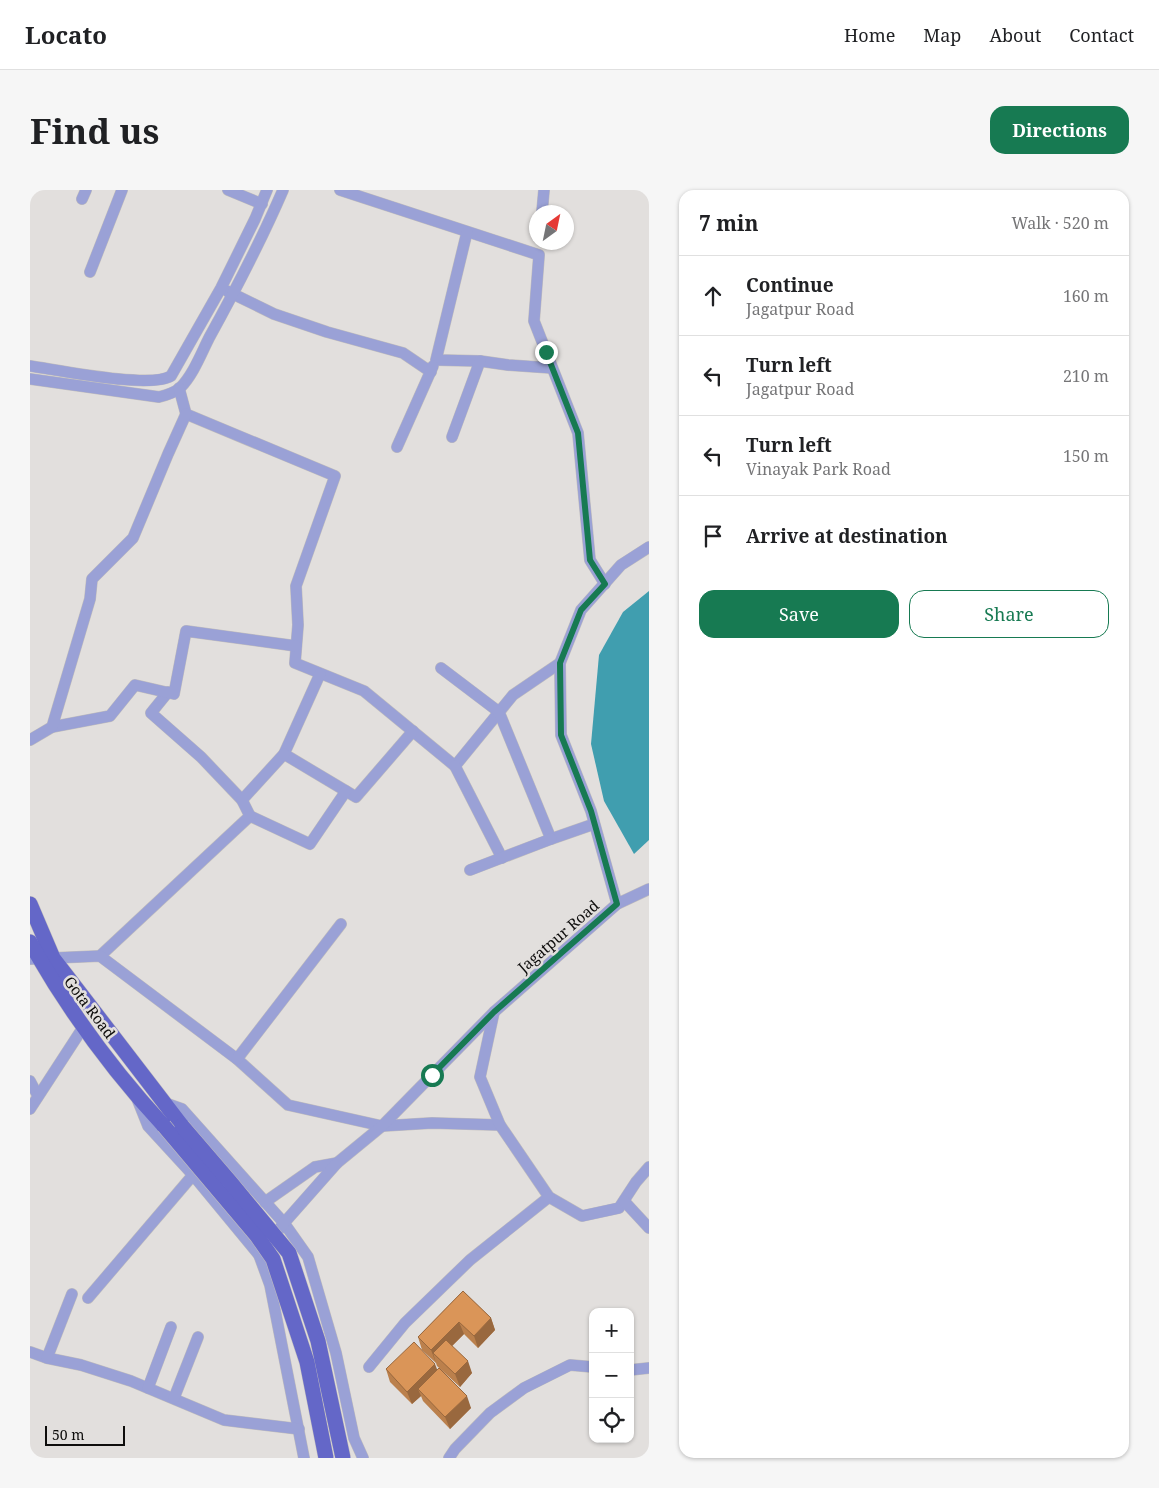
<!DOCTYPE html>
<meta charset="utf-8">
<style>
:root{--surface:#fff;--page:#f6f6f6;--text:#202124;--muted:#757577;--line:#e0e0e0;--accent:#177a52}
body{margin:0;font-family:"Noto Serif",serif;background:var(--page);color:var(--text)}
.controls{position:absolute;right:15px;bottom:15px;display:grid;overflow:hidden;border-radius:10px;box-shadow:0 1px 4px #0004}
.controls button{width:45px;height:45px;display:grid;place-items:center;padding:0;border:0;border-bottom:1px solid var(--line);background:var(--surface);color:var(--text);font:25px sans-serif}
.compass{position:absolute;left:499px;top:15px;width:45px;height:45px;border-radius:50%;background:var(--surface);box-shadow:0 1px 4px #0004;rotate:33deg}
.scale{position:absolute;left:15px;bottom:12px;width:80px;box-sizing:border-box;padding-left:5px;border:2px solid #0e0d0c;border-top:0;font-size:14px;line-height:18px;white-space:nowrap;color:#0e0d0c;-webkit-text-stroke:4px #e2dfdd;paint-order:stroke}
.stop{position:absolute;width:15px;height:15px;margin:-11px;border:4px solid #177a52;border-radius:50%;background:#fff}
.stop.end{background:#177a52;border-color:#fff;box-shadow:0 1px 5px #0008}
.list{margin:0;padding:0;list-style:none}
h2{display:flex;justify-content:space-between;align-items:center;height:65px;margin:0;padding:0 20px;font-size:21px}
h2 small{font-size:16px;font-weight:400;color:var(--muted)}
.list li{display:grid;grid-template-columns:32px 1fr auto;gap:15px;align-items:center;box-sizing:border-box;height:80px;padding:0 20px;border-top:1px solid var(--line)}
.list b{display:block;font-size:19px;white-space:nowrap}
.list p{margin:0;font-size:16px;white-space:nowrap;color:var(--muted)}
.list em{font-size:16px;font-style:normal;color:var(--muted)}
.actions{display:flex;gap:10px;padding:15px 20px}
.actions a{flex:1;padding:11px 0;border:1px solid var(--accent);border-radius:15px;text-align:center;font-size:18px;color:var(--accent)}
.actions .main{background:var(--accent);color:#fff}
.icon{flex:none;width:28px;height:28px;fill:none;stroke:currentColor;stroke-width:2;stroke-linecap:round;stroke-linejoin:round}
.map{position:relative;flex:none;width:619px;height:1268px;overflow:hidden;border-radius:15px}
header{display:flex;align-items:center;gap:30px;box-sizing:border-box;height:70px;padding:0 25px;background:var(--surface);border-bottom:1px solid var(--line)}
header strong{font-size:24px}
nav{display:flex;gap:28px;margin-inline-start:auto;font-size:18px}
.intro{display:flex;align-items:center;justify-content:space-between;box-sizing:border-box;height:120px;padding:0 30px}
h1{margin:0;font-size:35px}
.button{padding:12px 22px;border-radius:15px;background:var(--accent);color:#fff;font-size:18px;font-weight:700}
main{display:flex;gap:30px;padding:0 30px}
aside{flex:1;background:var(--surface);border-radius:15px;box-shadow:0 1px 4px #0004}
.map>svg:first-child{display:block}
</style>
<header>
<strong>Locato</strong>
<nav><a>Home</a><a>Map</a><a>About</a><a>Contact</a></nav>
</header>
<div class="intro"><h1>Find us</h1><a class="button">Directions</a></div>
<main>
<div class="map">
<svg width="619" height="1268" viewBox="0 0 619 1268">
<rect width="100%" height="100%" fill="#e2dfdd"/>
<path fill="#409eaf" d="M619,401v249l-15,14 -30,-53 -13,-57 8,-89 24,-43z"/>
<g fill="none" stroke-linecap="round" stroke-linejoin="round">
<g stroke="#c0bdbc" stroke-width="12">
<g id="minor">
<path d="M198,0l34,14"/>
<path d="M310,0l199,65 -5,66 44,112 12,127 15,24"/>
<path d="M52,9l4,-9"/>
<path d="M512,22l2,-22"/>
<path d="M437,42l-31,128 44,1 28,4 44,3"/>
<path d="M60,82l32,-82"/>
<path d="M197,101l47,23 53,18 76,21 28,19"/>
<path d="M0,176c28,4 120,23 141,10l50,-88 34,-69 12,-29"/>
<path d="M0,189l129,18c8,-2 15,-4 21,-9 13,-13 21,-34 29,-50 27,-49 52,-97 74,-148"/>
<path d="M149,198l7,26 149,62 -39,110 2,39 -3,38 69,28 91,75 58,-71 47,-32"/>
<path d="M422,247l28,-76"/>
<path d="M367,257l36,-81"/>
<path d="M411,478l58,44 52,127 43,-15"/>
<path d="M290,484l-36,80 72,43 57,-66"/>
<path d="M138,502l-17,21 50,44 41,43"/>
<path d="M22,537l58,-11 25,-31 39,9 12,-63 110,15"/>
<path d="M0,550l22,-13 38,-128 2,-20 41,-41 35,-84 18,-40"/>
<path d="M425,576l47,92"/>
<path d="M220,626l60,28 36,-53"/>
<path d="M440,680l81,-31"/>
<path d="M587,714l-26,-93 -30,-76 -1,-72 21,-53 40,-45 28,-18"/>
<path d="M70,766l150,-140 -8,-16 42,-46"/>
<path d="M0,769l70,-3 137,103 51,46 94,21 50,-3 68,2"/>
<path d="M464,822l-14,65 20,48 49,72 33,19 37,-8 17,-26 13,-15"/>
<path d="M207,869l104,-135"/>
<path d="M0,891l8,15"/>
<path d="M108,911l10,25 45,49 66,80 11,30 34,173"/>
<path d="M135,913l17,6 102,114 24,34 28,96 18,85 9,20"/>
<path d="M0,919l54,-83"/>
<path d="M594,1011l25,27"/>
<path d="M235,1012l50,-35 22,-4"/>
<path d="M229,1065l25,-32 53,-60 45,-37 112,-114 123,-108 32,-15"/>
<path d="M58,1108l105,-123"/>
<path d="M0,1162l17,6 34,7 50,16 93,39 75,9"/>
<path d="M17,1168l25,-64"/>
<path d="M339,1177l36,-44 65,-63 79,-63"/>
<path d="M600,1180l19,-2"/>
<path d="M118,1198l23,-61"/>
<path d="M144,1208l24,-61"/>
<path d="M419,1268l6,-9 35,-36 34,-25 46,-23 23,2"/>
</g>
</g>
<g stroke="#c0bdbc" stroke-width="16">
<g id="major">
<path d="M0,714l23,54 129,168"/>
<path d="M0,752c37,66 83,129 134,184"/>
</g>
</g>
<use href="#minor" stroke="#9aa1d6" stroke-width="11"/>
<use href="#major" stroke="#6467c8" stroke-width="15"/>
<g stroke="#c0bdbc" stroke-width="16" stroke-linecap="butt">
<g id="major-bridge">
<path d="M134,936l93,110 16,23 34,103 19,96"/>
<path d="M152,936l49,57 58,70 29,88 25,117"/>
</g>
</g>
<use href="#major-bridge" stroke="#6467c8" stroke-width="15"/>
</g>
<g fill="#bb804c">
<path d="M433,1101l28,27 4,12 -17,18 -14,-14 -12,12 20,27 -12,14 -23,-21 -1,-3 -14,-13 -4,-13z"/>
<path d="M356,1179l51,1 34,38 -21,21 -27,-28 -2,-5 -9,8 -22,-22z"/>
</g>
<g fill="#99683e">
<path d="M461,1128l4,12 -17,18 -4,-12z"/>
<path d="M429,1132l5,12 -25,25 -6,-6 3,10 -5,-13z"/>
<path d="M438,1171l4,12 -12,14 -5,-13z"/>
<path d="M405,1174l5,13 -22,12 3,7 -9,8 -5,-12z"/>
<path d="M437,1206l4,12 -21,21 -5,-12z"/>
</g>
<g fill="#da9558" stroke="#99683e">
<path d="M433,1101l28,27 -17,18 -15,-14 -28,28 -13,-13z"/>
<path d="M416,1150l22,21 -13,13 -22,-21z"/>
<path d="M384,1152l21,22 -28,28 -21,-23z"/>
<path d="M409,1178l28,28 -22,21 -27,-28z"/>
</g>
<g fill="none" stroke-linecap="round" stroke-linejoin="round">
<path stroke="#177a52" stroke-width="6" d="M402,885l62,-63 123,-108 -26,-93 -30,-76 -1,-72 21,-53 24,-26 -15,-24 -12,-127 -32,-81"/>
</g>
<g text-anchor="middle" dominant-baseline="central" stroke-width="5" stroke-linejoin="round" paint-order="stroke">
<g font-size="15" fill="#0e0d0c" stroke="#e2dfdd">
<text transform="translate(528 746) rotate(-41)">Jagatpur Road</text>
<text transform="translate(60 817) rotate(53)">Gota Road</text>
</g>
</g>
</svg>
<div class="controls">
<button>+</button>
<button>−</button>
<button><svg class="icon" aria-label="locate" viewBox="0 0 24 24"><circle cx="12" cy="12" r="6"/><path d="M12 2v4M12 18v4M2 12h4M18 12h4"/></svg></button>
</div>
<svg class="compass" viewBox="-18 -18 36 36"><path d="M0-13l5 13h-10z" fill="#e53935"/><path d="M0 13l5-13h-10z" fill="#757577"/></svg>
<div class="scale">50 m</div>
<div class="stop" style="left:402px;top:885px"></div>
<div class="stop end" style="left:516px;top:162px"></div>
</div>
<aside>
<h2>7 min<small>Walk · 520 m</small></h2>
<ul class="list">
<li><svg class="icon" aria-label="ahead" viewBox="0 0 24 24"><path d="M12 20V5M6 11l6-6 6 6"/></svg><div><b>Continue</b><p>Jagatpur Road</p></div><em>160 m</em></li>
<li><svg class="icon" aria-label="left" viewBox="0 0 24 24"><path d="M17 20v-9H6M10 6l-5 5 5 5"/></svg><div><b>Turn left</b><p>Jagatpur Road</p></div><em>210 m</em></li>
<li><svg class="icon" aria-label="left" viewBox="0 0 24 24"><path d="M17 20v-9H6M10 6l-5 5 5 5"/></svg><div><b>Turn left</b><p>Vinayak Park Road</p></div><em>150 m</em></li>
<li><svg class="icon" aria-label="arrive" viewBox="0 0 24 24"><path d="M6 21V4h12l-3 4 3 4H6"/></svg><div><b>Arrive at destination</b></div></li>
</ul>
<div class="actions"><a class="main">Save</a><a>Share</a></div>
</aside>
</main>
